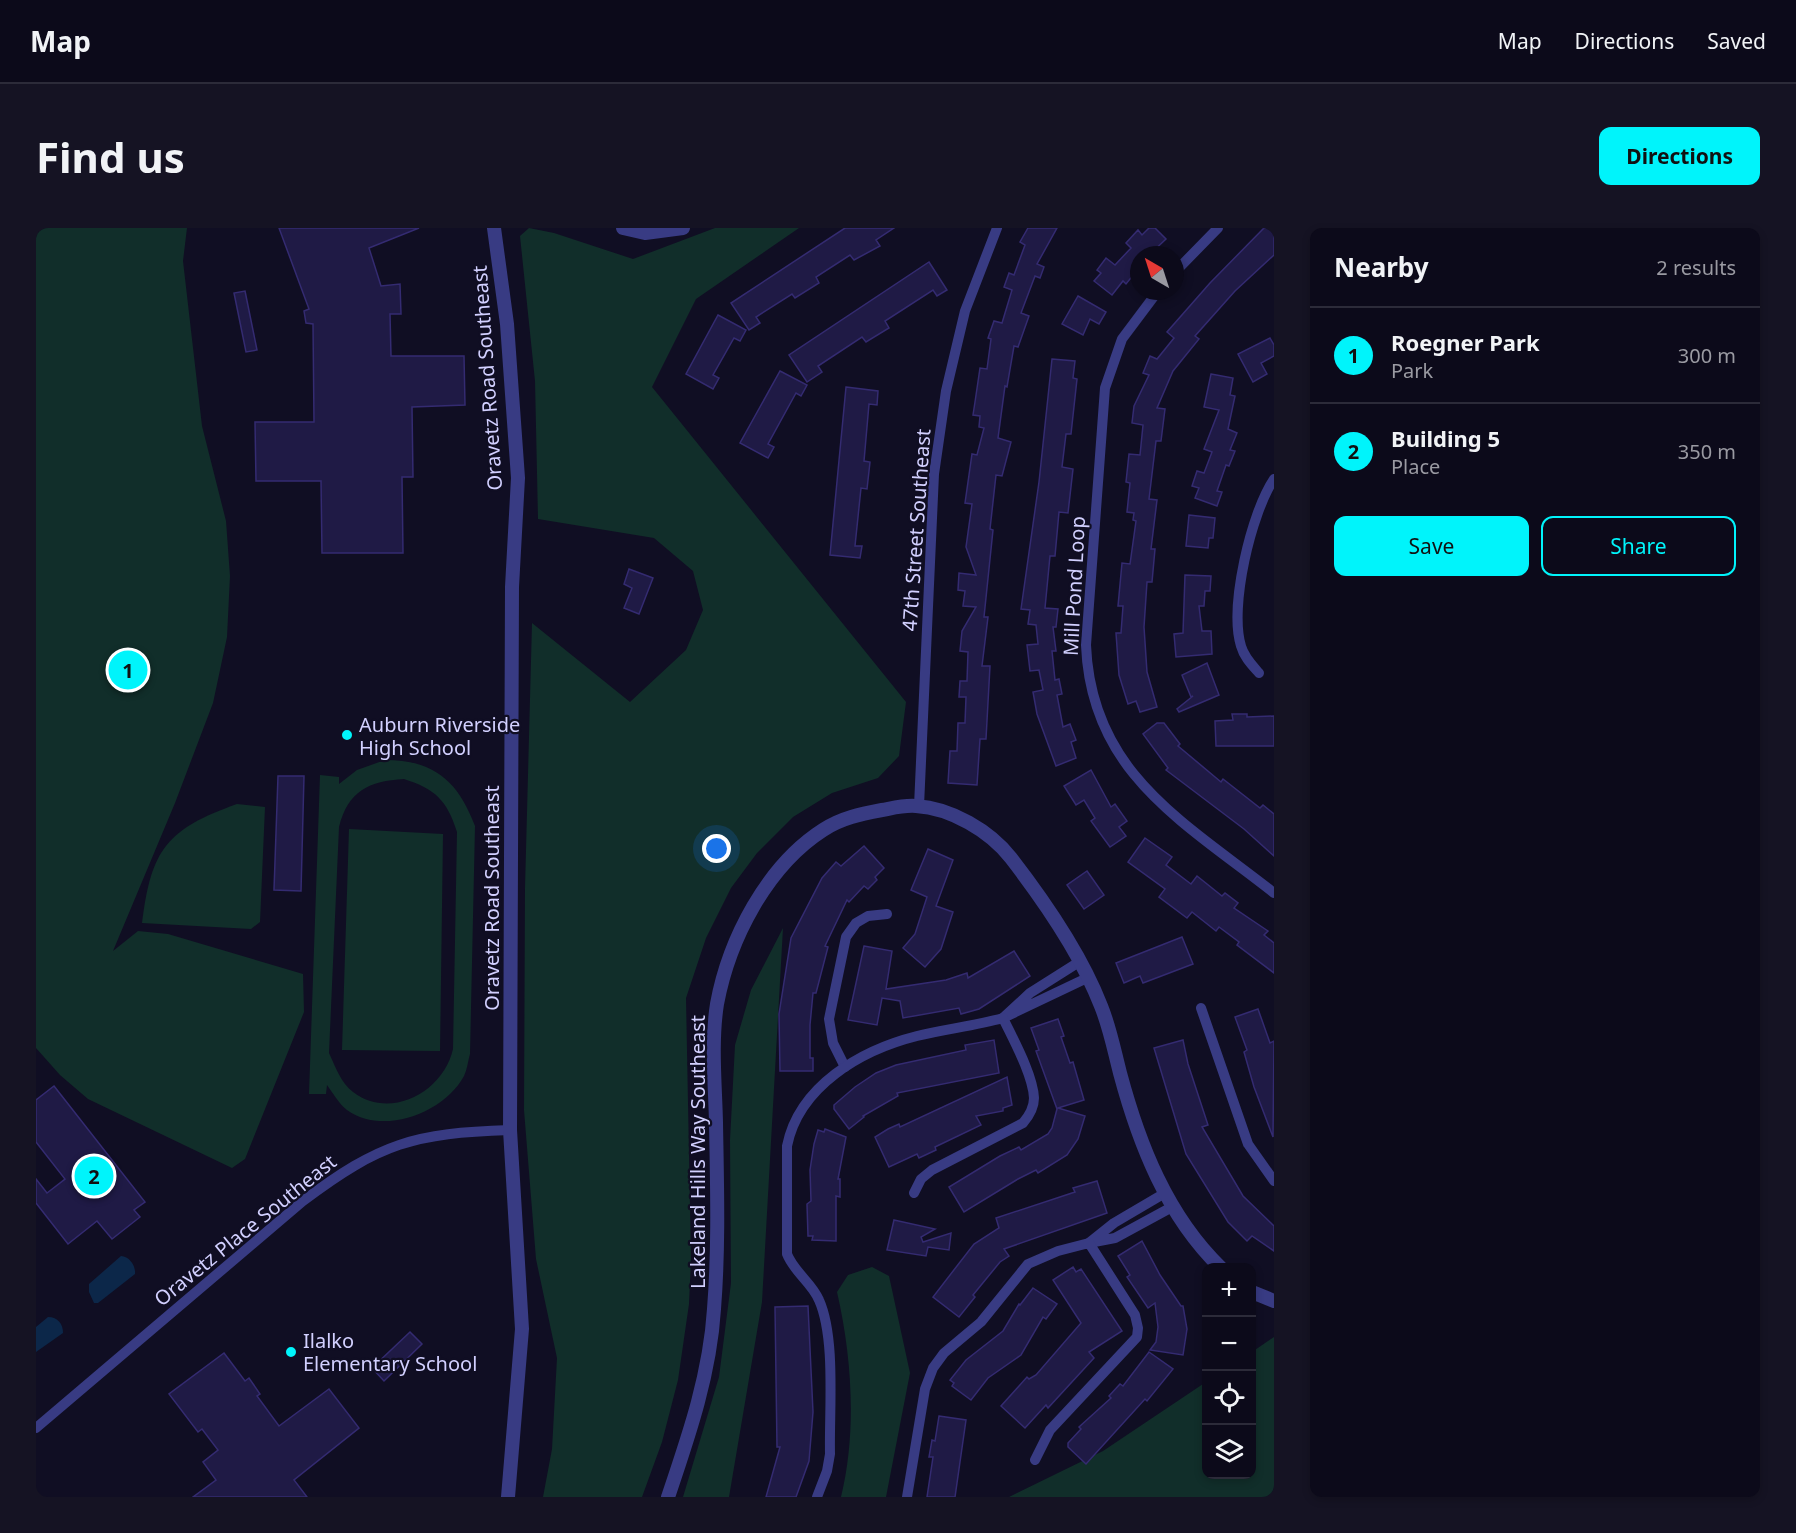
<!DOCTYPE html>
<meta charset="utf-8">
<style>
:root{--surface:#0c0a1a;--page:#151323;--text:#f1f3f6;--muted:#9a9aa2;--line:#2c2b39;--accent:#00f4fb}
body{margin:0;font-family:"Noto Sans",sans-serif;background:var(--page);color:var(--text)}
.controls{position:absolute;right:18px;bottom:18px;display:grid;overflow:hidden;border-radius:12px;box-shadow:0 3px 9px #0003}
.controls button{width:54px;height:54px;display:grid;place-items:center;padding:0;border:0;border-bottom:2px solid var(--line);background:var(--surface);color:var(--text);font:30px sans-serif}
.compass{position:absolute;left:1094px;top:18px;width:54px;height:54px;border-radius:50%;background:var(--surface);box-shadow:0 3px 9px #0003;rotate:321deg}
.you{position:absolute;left:681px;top:621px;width:21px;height:21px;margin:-15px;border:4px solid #fff;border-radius:50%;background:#1a73e8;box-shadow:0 0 0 9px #1a73e833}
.badge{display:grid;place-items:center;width:39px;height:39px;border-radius:50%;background:var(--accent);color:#111;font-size:20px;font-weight:700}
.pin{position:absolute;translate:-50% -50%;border:3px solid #fff;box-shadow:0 2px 6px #0006}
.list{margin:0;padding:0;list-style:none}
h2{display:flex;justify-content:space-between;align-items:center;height:78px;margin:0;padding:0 24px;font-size:26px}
h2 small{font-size:20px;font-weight:400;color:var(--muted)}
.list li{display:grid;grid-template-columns:39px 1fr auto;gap:18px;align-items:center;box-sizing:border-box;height:96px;padding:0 24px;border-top:2px solid var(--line)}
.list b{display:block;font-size:22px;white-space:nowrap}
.list p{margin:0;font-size:20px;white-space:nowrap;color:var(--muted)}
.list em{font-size:20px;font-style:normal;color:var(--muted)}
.actions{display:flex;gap:12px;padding:18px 24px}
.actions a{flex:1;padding:14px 0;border:2px solid var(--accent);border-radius:12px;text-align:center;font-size:21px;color:var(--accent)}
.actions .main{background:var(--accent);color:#111}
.icon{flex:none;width:33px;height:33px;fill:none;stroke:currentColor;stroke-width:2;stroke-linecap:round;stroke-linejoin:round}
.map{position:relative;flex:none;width:1238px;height:1269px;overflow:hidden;border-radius:12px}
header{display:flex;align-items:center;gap:36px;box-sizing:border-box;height:84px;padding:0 30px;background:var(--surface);border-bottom:2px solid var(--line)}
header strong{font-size:28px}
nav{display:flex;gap:33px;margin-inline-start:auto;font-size:21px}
.intro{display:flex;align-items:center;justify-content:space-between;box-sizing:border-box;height:144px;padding:0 36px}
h1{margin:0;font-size:42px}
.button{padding:15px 27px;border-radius:12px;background:var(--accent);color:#111;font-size:21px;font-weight:700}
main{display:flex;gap:36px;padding:0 36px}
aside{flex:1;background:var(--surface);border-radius:12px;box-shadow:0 3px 9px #0003}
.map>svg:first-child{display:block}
</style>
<header>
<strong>Map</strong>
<nav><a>Map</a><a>Directions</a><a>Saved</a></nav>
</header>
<div class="intro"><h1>Find us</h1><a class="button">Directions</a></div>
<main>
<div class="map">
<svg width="1238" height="1269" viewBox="0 0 1238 1269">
<rect width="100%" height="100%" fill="#100e23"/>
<g fill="#112e2a" fill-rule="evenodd">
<path d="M0,0h151l-4,33 19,165 24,95 4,55 -3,61 -14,66 -38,100 -62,148 25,-20 30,3 135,40 1,38 -59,147 -13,9 -144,-69 -28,-24 -24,-27z"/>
<path d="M493,0l25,5 79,26 82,-31h84l-103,71 -44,88 254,315 -7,54 -21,22 -46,15 -39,24 -36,36 -26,35 -25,50 -20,60 5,261 -2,45 -11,76 -16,62 -20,55h-99l9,-48 5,-91 -21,-99 -12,-149 1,-222 7,-265 98,79 56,-52 17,-40 -10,-39 -39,-33 -116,-19 -3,-138 -15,-145z"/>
<path d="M349,532c49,0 73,21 90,66l-5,228c-2,7 -3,16 -6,22 -20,37 -81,60 -117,34 -8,-6 -14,-17 -20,-25l-1,9h-17l11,-319 19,2v7l18,-14zM368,551c31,10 43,21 53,53l-4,217c-9,42 -62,72 -100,43 -12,-9 -18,-26 -24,-39l10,-226c9,-36 30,-46 65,-48z"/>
<path d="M201,576l28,3 -5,115 -9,7 -109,-6c9,-74 25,-94 95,-119z"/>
<path d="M313,601l94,5 -3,217 -98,-1z"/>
<path d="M747,700l-21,374 -33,195h-46l36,-120 12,-94 -1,-143 5,-95 16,-55z"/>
<path d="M836,1039l17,9 21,97 -24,124h-45c16,-65 11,-140 -4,-205l11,-17z"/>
<path d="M1238,1109v160h-265l94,-46 103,-69v92h46v-122z"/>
</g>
<g fill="#0c2749">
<path d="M85,1028c8,0 15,10 14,18l-37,29h-4l-5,-11v-8z"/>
<path d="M12,1089c10,0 15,7 15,16l-27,19v-25z"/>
</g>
<g fill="#1f1a45" stroke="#342b71" stroke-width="1.5">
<path d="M243,0h140l-50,20 12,38 19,-2 1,30h-11l1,42h73l1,49 -53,2 1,70h-11l1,76h-81l-1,-72h-65l-1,-59h59l-1,-98 -7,-1 -2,-12 5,-2z"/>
<path d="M809,0h49l-18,12 4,6 -26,14 -4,-5 -34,22 3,6 -24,15 -3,-4 -36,23 4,6 -11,7 -18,-27z"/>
<path d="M992,0h29l-20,36 7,3 -4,11 -5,-2 -14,37 8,3 -11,31 -4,-1 -7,41 -2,-1 -7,52 13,4 -9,34 -6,-1 -6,54 3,1 -9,87h4l-6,49h8l-4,73h-6l-3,46 -29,-2 2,-32h7l1,-28h7l1,-26h-7l1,-16h7l1,-29 -8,-1 2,-20 14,-24 -13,-1 2,-15 -7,-1 1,-17 17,2 -10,-28 6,-43 -7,-1 7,-49 5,1 7,-27 -5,-1 1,-11 -7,-1 2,-13 5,-34 7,1 4,-30 -3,-1 6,-17 8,2 10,-33 -8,-3 5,-14 5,2 11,-30 -5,-3z"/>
<path d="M1113,0h6l11,11 -17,16h-10v13l-13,16 -3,-3 -11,14 -18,-14 7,-8 -4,-3 9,-12 9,7 16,-17 -5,-5 12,-13 4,5z"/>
<path d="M1228,0h10v27l-39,36 -40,45 4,3 -26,32 -16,37 8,1 -4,32h-5l-7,58 8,1 -6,49h4l-3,33h-5l-3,45 3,45 10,35 -17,5 -4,-11 -8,3 -9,-29 -3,-42h5l2,-27h-5l4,-43 8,1 6,-43 -3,-1 1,-7 -7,-1 3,-29 -4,-1 3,-28 11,1 3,-30 -11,-2 2,-17 15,-31 -6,-2 7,-17 7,3 17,-21 -7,-6 43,-49z"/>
<path d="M893,34l18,28 -10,6 -4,-6 -48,31 4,7 -23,14 -4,-5 -44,29 4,6 -15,10 -18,-27z"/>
<path d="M209,63l12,59 -11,2 -12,-59z"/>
<path d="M1042,68l28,16 -7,12 -9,-5 -7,16 -21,-11z"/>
<path d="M682,87l28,15 -6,11 -6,-3 -21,37 6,3 -6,11 -27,-15z"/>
<path d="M1234,110l4,7v11l-13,7 6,11 -14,8 -15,-28z"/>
<path d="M1016,131l23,2 -2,17 4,1 -6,55h-5l-4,33 11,2 -5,44 -9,-1 -4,44h-5l-5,52 13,1 -2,18h-3l3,24h-4l3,29 4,-1 3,15 -5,1 6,32 7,-3 6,16 -5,2 5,16 -20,8 -19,-52 -4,-22 10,-2 -4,-20 -9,1 -3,-26 11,-1 -2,-19 -8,-1 2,-14 -9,-1 18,-127z"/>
<path d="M744,143l27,14 -6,11 -5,-3 -28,51 6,3 -6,11 -28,-15z"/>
<path d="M1175,146l22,4 -3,17 5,1 -7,33 9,4 -7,17 5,1 -6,15 -3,-1 -9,26 5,1 -5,14 -22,-8 4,-10 -7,-2 5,-15 7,2 8,-21 -8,-3 15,-39 -15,-3z"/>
<path d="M810,159l32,4 -1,14 -8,-1 -5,57 6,1 -3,27 -6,-1 -6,58h7l-2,12 -30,-3z"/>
<path d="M1153,287l26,3 -2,20h-4l-1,10 -22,-2z"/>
<path d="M593,341l24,9 -14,36 -15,-6 8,-20 -8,-4z"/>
<path d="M1149,347l26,1 -1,15h-5l-1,15h-5l3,25h9l1,23 -36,3 -2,-23 9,-1z"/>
<path d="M1171,435l12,32 -40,17 -2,-3 16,-13 -2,1 -9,-22z"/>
<path d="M1196,486h15v3l27,-1v30h-58l-1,-25 18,-1z"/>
<path d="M1121,495h7l16,21 -2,2 43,36 2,-3 37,29 3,-3 11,9v42l-30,-27 -78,-59 2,-2 -25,-34z"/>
<path d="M1055,542l20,37 4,-3 12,17 -8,6 7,9 -16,11 -19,-26 4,-3 -11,-18 -8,5 -12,-19z"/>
<path d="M242,548h26l-3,115 -27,-1z"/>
<path d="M1109,610l27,19 -6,8 25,19 6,-8 25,20 3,-3 13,10 -4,5 34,23 -4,4 10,8v30l-37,-28 2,-3 -20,-15 -3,4 -24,-19 -5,6 -28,-21 6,-8 -37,-27z"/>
<path d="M828,618l20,22 -9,9 2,3 -9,9 -4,-3 -15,16 -2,-2 -22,46 3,1 -12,46h-3l-3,32v33h3v13h-33l-1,-57 12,-76 31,-60 14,-16 5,4z"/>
<path d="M892,621l25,11 -17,46 17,6 -12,37 -16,18 -22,-19 12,-14 12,-37 -16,-7z"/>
<path d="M1051,643l17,24 -20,14 -17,-24z"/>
<path d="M1146,709l11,27 -50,19 -3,-7 -16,7 -8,-20z"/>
<path d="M828,718l28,5 -6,38 60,-9 21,-7 1,5 46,-27 16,25 -51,33 -18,5 -2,-6 -56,10 -3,-17 -18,-3 -5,27 -29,-5z"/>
<path d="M1222,781l12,34 4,-2 -1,96 -19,-50 -10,-35 3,-2 -12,-33z"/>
<path d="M1022,791l6,17 -3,1 9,26 3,-1 11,38 -26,8 27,8 -7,23 -11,16 -29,18 -2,-3 -18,9 -54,33 -15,-25 51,-31 19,-9 2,3 27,-16 4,-6 5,-19 -21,-58 3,-1 -8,-22z"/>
<path d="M958,812l5,33 -102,20 1,3 -35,20 1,1 -15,12 -15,-20v-4l21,-18 21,-14 20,-8 70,-15 -1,-5z"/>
<path d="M1147,812l5,24 20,61 -6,2 41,69 31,30v25l-22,-15 -5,5 -19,-19 -42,-68 -32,-106z"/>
<path d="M971,849l5,28 -9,3v3l-27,5 5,9 -46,22 1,3 -17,8 -2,-4 -28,13 -14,-30 13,-8 11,-5 1,3z"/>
<path d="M18,858l91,116 -11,8 6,7 -28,22 -15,-18 -29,23 -32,-41v-24l11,14 18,-14 -29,-37v-42z"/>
<path d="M789,901l21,8 -8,42h2v18l-4,-1v45l-24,-1 1,-4h-5l-1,-32 4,-3 -1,-31 4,-26 4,-14 6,2z"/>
<path d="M1061,953l10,32 -103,36 5,7 -9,6 -27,33 2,2 -16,20 -26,-20 41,-53 25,-16 -3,-10 79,-26 -2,-4z"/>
<path d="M858,992l41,9 -14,8 2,5 28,-9 -2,17 -21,-3 -2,9 -39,-6z"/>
<path d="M1106,1013l18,34 21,31h2l4,23 -4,26 -33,-5 6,-8 2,-15 -3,-24 -7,5 -21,-31 3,-2 -12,-19z"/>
<path d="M1037,1039l3,5 5,-3 41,62 -33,21 5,6 -46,50 -2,-3 -21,23 -24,-22 26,-29 2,2 7,-4 45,-52 -28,-43z"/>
<path d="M997,1060l24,16 -11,15 -3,-2 -22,38 -33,23 -17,22 -19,-14 2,-3 -4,-3 16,-20 37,-29 16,-27 1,1z"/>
<path d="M772,1078l5,106 -4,49 -13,36h-30l14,-50h-3l-2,-140z"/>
<path d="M374,1104l12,12 -38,37 -12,-13z"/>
<path d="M1113,1124l24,17 -26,32 -2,-2 -59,65 -18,-17v-4l13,-14 -2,-2 32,-29 -2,-2 11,-12 3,2z"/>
<path d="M188,1125l21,28 4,-3 11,16 -3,2 22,30 50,-37 30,39 -65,52 13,17h-114l23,-17 -13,-18 15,-12 -16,-21 -4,3 -29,-38z"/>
<path d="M903,1188l27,4 -11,77h-28l6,-40h-4l3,-17 3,1z"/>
</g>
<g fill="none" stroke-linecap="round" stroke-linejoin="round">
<g stroke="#383b83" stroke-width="10">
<path d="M1139,44l43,-44"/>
<path d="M1122,63l-36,48 -17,49 -19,257c5,128 98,177 188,248"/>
<path d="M1223,445c-7,-8 -15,-16 -18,-27 -12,-39 10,-133 33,-167"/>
<path d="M883,578l15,-332 12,-83 19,-80 32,-83"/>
<path d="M1043,734l-49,31 -27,25 84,-40"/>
<path d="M1165,780l47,136 26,37"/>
<path d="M809,839l-12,-24 -4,-24 17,-82 10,-14 12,-7 19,-2"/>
<path d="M1129,965l-51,30 -25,20 26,-5 57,-31"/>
<path d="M0,1200l267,-227c77,-58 111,-68 207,-71"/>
<path d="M781,1269l10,-26 3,-17c-1,-43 6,-116 -11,-154 -7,-17 -25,-28 -32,-46v-108c12,-60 74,-96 130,-110 28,-7 57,-10 86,-18 10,21 30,57 31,80 0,10 -5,18 -11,25l-91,47 -11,9 -7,14"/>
<path d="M871,1269l18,-108 8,-21 11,-15 37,-31 47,-58 30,-13 31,-8 46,72 3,13 -1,9 -87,93 -15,30"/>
</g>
<g stroke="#383b83" stroke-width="14">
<path d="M458,0l13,96 11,154 -6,109 -2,543 12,199 -14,168"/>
<path d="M587,0l22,5 38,-5"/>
<path d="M1216,1064l22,9"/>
<path d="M632,1269c21,-62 42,-123 46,-188 5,-63 3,-125 2,-187 -1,-39 -5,-80 1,-118 12,-65 50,-138 106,-174 18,-12 38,-16 59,-20 11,-2 22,-5 34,-4 35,2 74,25 95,52 34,44 70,96 90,148 9,22 13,44 19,67 19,71 47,143 101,195"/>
</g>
</g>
<g fill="#00f4fb" stroke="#100e23" stroke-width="2">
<circle cx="311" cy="507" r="6"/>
<circle cx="255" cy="1124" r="6"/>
</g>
<g text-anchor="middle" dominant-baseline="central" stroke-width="4.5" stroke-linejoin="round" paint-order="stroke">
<g font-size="20" fill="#d2d0ff" stroke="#100e23">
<text transform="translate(451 150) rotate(-94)">Oravetz Road Southeast</text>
<text transform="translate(880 302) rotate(-86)">47th Street Southeast</text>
<text transform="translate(1038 358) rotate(-87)">Mill Pond Loop</text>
<text transform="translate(455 670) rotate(-90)">Oravetz Road Southeast</text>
<text transform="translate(661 924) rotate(-90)">Lakeland Hills Way Southeast</text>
<text transform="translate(209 1002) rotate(-39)">Oravetz Place Southeast</text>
</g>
<g font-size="20" fill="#d2d0ff" stroke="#100e23" text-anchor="start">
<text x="323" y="496">Auburn Riverside<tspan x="323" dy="23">High School</tspan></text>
<text x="267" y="1112">Ilalko<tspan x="267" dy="23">Elementary School</tspan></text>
</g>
</g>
</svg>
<div class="controls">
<button>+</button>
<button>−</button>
<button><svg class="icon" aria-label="locate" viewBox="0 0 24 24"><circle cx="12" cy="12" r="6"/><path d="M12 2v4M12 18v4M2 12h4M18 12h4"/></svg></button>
<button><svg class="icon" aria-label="layers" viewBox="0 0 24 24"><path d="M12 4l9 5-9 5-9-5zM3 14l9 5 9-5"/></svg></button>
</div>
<svg class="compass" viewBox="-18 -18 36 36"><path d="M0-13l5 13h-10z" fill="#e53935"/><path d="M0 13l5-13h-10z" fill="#9a9aa2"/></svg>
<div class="you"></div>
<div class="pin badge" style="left:92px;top:442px">1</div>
<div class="pin badge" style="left:58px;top:948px">2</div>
</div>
<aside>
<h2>Nearby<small>2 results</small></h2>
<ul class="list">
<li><span class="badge">1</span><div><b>Roegner Park</b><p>Park</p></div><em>300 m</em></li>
<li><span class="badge">2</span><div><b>Building 5</b><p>Place</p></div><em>350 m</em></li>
</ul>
<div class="actions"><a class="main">Save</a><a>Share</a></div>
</aside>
</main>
